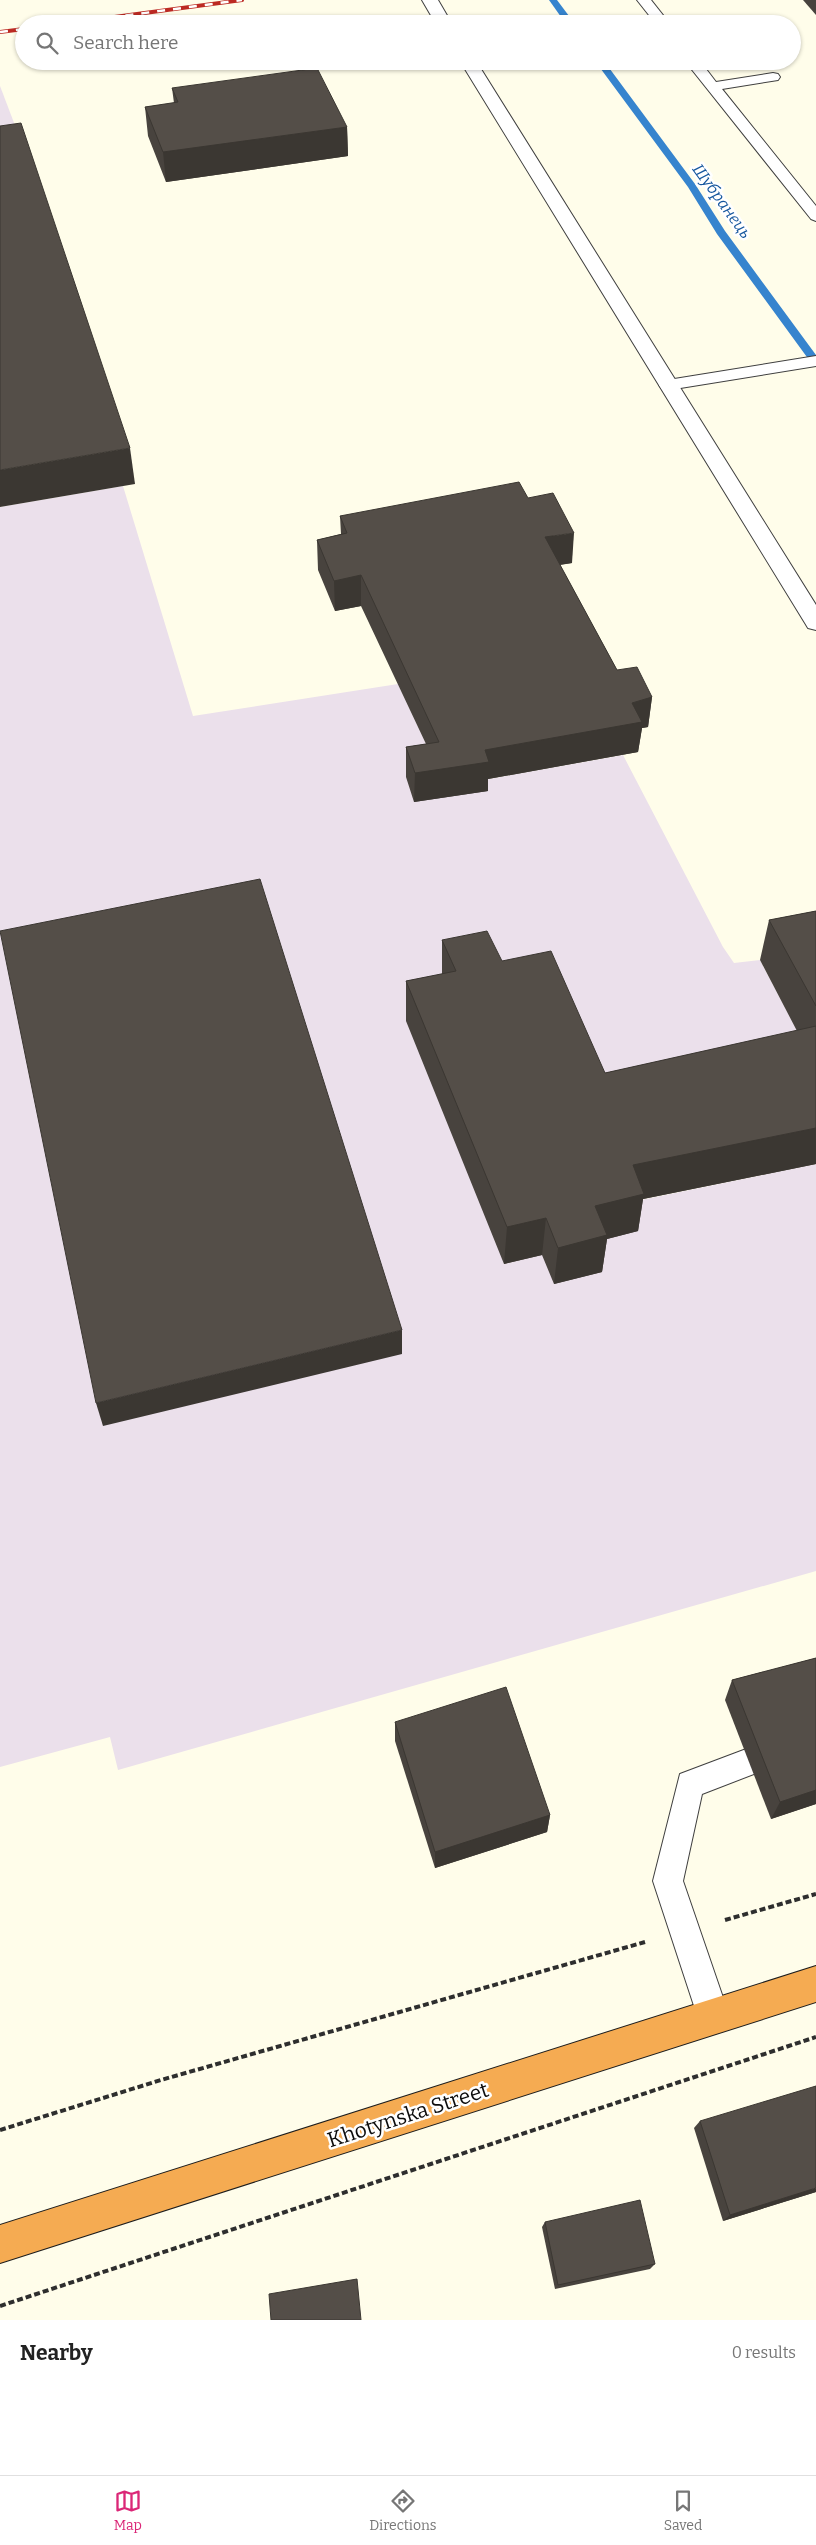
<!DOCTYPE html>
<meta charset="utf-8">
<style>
:root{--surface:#fff;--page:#f2f2f2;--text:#222;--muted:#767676;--line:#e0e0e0;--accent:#db2777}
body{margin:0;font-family:Bitter,serif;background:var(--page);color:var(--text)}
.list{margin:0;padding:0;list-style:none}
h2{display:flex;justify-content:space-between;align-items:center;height:65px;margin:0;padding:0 20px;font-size:21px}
h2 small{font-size:16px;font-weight:400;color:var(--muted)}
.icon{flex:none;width:28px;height:28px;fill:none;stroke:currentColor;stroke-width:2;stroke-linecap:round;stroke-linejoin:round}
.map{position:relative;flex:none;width:816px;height:2320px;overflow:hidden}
.search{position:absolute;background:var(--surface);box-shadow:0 1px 4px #0004;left:15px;right:15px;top:15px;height:55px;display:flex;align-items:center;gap:12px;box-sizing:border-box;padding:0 18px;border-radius:28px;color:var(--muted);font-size:19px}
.sheet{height:155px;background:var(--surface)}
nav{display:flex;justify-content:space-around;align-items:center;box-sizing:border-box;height:70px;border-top:1px solid var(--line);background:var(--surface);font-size:14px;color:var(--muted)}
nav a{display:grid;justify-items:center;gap:2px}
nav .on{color:var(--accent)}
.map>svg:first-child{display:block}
</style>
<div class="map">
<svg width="816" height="2320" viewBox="0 0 816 2320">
<rect width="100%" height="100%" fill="#fffdea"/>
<g fill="#ebe0eb">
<path d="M0,86l27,71 -27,3z"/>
<path d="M123,486l70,230 205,-32 41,87 44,9 140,-25 100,192 11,16 26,-3 55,104 -311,200 86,-21 36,-40 190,-39v407l-698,199 -8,-33 -110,30v-1260z"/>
</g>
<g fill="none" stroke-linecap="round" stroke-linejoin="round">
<g fill="#3684ce" fill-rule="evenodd">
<path d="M549,0h8l18,24h-9z"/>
<path d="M595,61h9l91,123 30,47 91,124v10l-4,-1 -95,-130 -29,-47z"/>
</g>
<g stroke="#3f3f3f" stroke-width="2">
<g id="lane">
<path d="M637,0h14l19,24h-14z"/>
<path d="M685,61h15l16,21 57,-9 5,1 2,3 -2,3 -56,9 94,117v15l-5,-2z"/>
<path d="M816,356v10l-148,24 -6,-1 -3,-4 3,-4 6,-1z"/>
<path d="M749,1748l10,4 4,10 -4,10 -57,22 -19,87 47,137 -5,11 -11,5 -11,-5 -5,-11 -45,-137 27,-107z"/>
</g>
</g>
<g stroke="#3f3f3f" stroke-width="2">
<g id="street">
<path d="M422,0h16l14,24h-16z"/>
<path d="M460,61h16l340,544v25l-8,-2 -3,-5z"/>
</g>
</g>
<g stroke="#1d1d1d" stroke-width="2">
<path id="highway" d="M816,1966v36l-816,261v-38z"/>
</g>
<g stroke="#2e2e2e" stroke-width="4" stroke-dasharray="6 3" stroke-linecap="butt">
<path d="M725,1920l91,-26"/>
<path d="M0,2130l161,-50 484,-138"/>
<path d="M0,2306l816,-269"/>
</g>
<use href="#lane" fill="#fff" fill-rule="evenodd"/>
<use href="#street" fill="#fff" fill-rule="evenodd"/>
<use href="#highway" fill="#f5ab52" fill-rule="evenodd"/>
<g stroke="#bc2a23" stroke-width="4">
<g id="rail">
<path d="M62,24l180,-24"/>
<path d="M0,32l24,-3"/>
</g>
</g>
<use href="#rail" stroke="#fff" stroke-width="2.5" stroke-dasharray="8" stroke-linecap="butt"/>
</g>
<g fill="#48433e">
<path d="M803,0h13v15z"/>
<path d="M172,88l175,39 1,29 -182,26 -18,-46 -3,-29 29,-4z"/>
<path d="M528,498l44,65 -12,2 57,105 35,27 -4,30 -6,1 -4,24 -150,27v12l-74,11 -8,-25v-30l20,-3 -65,-138 -26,5 -17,-41 -1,-30 24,-6 -1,-18z"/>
<path d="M816,911v253l-173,35 -5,32 -31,8 -5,33 -48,12 -12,-29 -38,9 -98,-243v-40l36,-7v-34l60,21 103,112 192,-42 -37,-71 9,-40z"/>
<path d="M816,1658v146l-45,15 -46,-119 7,-20z"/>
<path d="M395,1722l155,93 -3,17 -112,36 -40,-127z"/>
<path d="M700,2121l116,71 -93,29 -29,-93z"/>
<path d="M545,2222l110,42 -5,5 -95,20 -13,-62z"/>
</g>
<g fill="#3b3732">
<path d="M347,127l1,29 -182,26 -3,-30z"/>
<path d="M130,448l5,36 -135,23v-37z"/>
<path d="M574,533l-2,30 -29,4 2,-30z"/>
<path d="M361,575v31l-26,5 -1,-30z"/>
<path d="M652,697l-4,30 -6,1 -4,24 -150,27v12l-74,11 1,-29z"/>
<path d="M816,1128v36l-173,35 -5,32 -31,8 -5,33 -48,12 4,-36 75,-83z"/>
<path d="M546,1218l-4,37 -38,9 3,-37z"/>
<path d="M402,1330v24l-299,72 -7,-23z"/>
<path d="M816,1790v14l-45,15 9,-17z"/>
<path d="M550,1815l-3,17 -112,36v-16z"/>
<path d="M816,2188v4l-93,29 7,-6z"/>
</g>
<g fill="#544e48" stroke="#3b3732">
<path d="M317,68l30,59 -184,25 -18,-45 33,-5 -6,-14z"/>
<path d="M21,123l109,325 -130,22v-344z"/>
<path d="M519,482l9,16 25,-5 21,40 -29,4 72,133 20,-3 15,30 -20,6 10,19 -157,28 4,12 -74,11 -9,-26 33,-5 -78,-167 -27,6 -17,-41 30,-7 -7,-17z"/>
<path d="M260,879l142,451 -306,73 -96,-472z"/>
<path d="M816,911v95l-47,-86z"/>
<path d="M487,931l15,30 49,-10 54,122 211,-47v102l-183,37 11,29 -49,12 12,29 -49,13 -12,-30 -39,9 -101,-246 50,-10 -14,-31z"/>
<path d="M816,1658v132l-36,12 -48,-122z"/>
<path d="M506,1687l44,128 -115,37 -40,-130z"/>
<path d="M816,2086v102l-86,27 -30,-94z"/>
<path d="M640,2200l15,64 -97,21 -13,-63z"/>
<path d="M357,2279l4,41h-90l-2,-26z"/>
</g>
<g text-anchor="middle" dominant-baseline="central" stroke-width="5" stroke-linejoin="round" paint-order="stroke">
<g font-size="16" font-style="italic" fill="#15569d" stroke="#fff">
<text transform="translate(722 201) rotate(54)">Шубранець</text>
</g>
<g font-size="21" fill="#0c0c0c" stroke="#fff">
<text transform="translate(408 2115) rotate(-18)">Khotynska Street</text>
</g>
</g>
</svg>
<div class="search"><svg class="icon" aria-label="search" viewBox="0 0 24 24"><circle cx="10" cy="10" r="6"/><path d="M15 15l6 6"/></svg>Search here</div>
</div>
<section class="sheet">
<h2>Nearby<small>0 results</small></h2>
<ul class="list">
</ul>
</section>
<nav>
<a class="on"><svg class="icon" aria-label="map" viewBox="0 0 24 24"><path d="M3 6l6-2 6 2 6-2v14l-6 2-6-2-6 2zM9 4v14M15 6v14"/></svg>Map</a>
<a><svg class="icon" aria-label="directions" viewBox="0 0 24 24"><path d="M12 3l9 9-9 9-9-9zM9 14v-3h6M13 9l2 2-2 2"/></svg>Directions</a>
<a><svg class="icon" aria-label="saved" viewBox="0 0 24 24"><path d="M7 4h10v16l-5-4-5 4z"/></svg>Saved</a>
</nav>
